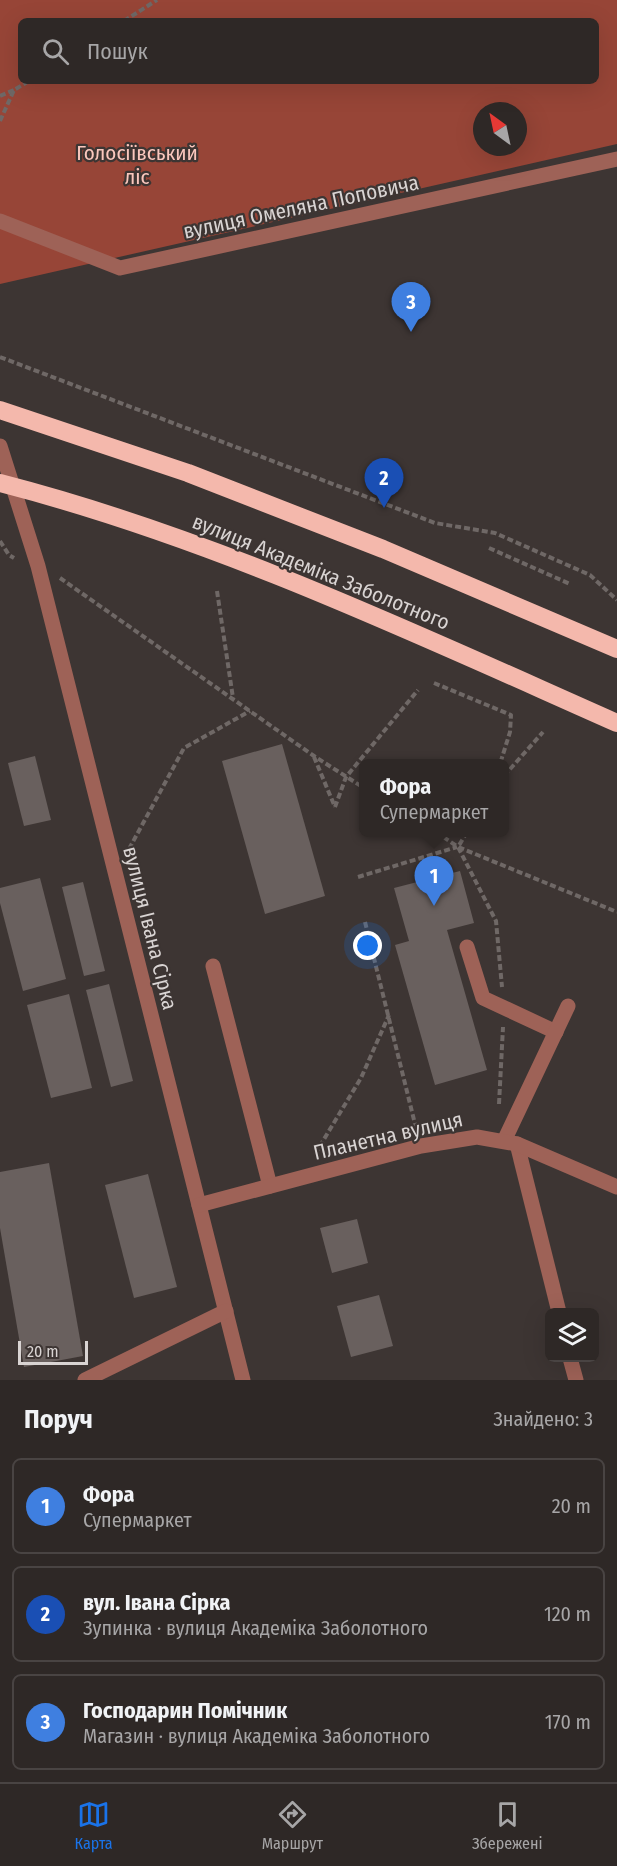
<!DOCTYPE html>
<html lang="uk">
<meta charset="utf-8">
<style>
:root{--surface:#2e2826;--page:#3a3432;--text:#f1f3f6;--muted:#a7a6a7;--line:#494443;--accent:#1a73e8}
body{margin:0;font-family:"Fira Sans Condensed",sans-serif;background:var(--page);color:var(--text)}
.controls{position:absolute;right:18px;bottom:18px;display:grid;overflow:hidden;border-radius:9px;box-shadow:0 6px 24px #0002}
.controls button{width:54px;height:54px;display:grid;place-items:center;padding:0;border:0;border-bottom:2px solid var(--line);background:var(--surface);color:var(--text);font:30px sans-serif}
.compass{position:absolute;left:473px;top:102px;width:54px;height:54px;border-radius:50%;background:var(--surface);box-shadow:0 6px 24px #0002;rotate:327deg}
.scale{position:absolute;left:18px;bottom:15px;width:70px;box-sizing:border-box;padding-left:6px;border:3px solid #d9d4d3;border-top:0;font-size:16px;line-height:21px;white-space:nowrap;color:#d9d4d3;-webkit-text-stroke:4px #3d3533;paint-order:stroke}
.you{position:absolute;left:368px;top:946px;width:21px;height:21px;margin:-15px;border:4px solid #fff;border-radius:50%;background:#1a73e8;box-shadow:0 0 0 9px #1a73e833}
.badge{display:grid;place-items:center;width:39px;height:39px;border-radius:50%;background:var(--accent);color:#fff;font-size:20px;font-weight:700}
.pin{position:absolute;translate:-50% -50px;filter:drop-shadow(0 2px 3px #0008)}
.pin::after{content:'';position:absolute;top:32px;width:21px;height:18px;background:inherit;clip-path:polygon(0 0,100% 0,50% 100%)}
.popup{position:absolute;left:359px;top:759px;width:150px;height:78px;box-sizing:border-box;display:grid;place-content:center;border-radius:9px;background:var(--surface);filter:drop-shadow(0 2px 4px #0005);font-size:20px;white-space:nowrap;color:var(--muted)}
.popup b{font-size:22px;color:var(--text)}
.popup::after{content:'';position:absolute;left:50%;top:100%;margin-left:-12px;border:12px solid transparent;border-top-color:var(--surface)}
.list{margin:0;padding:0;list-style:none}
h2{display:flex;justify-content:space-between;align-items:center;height:78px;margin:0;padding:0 24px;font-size:26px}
h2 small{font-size:20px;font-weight:400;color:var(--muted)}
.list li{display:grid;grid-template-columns:39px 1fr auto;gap:18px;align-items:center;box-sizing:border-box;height:96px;margin:0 12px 12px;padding:0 12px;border:2px solid var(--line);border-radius:9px}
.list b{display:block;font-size:22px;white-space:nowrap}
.list p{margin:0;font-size:20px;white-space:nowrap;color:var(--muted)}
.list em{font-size:20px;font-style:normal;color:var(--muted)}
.icon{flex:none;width:33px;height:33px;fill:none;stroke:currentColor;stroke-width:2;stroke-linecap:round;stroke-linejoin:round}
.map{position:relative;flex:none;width:617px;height:1380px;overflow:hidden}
.search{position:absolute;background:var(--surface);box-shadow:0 6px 24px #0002;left:18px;right:18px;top:18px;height:66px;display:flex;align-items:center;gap:15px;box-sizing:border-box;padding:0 21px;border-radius:9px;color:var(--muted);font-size:22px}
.sheet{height:402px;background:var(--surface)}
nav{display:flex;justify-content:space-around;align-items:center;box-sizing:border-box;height:84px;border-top:2px solid var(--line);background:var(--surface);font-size:16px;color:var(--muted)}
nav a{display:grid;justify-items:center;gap:3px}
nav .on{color:var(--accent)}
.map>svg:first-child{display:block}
</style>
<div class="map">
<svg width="617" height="1380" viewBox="0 0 617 1380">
<rect width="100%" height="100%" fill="#3d3533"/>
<path fill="#974537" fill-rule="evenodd" d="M0,0h617v144l-617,140zM21,21h575v60h-575zM482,111h36v36h-36z"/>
<g fill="#69605e">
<path d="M282,744l43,152 -60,18 -43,-153z"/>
<path d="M35,756l16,64 -27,6 -16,-63z"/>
<path d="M460,871l14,52 -27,7 40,140 -52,15 -40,-140 14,-4 -15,-53z"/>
<path d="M40,878l26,101 -43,12 -23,-88v-15z"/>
<path d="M83,882l22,89 -21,5 -22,-89z"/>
<path d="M109,984l24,97 -22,6 -25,-97z"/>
<path d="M69,994l23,94 -41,10 -24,-93z"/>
<path d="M49,1163l34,193 -59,11 -24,-139v-56z"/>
<path d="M148,1174l29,113 -43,11 -29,-113z"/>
<path d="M357,1219l11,44 -36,10 -12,-45z"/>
<path d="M379,1295l14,51 -42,11 -14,-51z"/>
</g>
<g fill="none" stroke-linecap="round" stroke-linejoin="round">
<g stroke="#6f6866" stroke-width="4" stroke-dasharray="6 3" stroke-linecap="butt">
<path d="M124,21l33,-21"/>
<path d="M0,96l14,-6"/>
<path d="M0,121l14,-31 15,-9"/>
<path d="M0,357l435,166 60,10 95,42 27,25"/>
<path d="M0,541l9,14 5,3"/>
<path d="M489,548l81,36"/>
<path d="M60,578l254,178 50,32"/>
<path d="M217,591l16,107"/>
<path d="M434,683l77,32 -1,17 -10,32"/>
<path d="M314,757l21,50"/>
<path d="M504,776l39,-44"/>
<path d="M335,807l11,-30 72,-87"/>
<path d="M436,832l22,15 38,74 6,66"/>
<path d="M467,832l-9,15 159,65"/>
<path d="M129,849l55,-101 66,-37"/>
<path d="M358,877l99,-30"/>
<path d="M365,922l51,206"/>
<path d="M499,1104l4,-77"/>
<path d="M315,1154l46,-76 28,-63"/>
</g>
<g stroke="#9e6257" stroke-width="15">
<path d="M0,221l120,47 497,-109"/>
<path d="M0,446l38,120 205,814"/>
<path d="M467,947l16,51 73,34"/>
<path d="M213,966l57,220"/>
<path d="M504,1141l64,-135"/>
<path d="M517,1144l42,168"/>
<path d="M199,1205l222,-59 56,-9 40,7 100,43"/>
<path d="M570,1358l6,22"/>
<path d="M85,1380l141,-69"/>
</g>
<g stroke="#f4b8ac" stroke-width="18">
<path d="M0,410l188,63 195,76 234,100"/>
<path d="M0,483c214,55 416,151 617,240"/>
</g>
</g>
<g text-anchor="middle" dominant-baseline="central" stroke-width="4.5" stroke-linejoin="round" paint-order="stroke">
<g font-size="21" fill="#fac7bd" stroke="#3d3533">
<text x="137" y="153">Голосіївський<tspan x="137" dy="24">ліс</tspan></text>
</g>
<g font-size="21" fill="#d9d4d3" stroke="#3d3533">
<text transform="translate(301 207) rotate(-12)">вулиця Омеляна Поповича</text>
<text transform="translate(321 572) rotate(22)">вулиця Академіка Заболотного</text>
<text transform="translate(150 928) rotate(76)">вулиця Івана Сірка</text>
<text transform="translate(388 1136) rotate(-13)">Планетна вулиця</text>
</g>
</g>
</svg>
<div class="controls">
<button><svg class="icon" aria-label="layers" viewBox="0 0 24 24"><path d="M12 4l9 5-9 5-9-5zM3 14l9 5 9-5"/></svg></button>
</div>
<svg class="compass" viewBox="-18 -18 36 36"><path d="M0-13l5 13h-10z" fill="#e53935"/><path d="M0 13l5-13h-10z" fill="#a7a6a7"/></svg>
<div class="scale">20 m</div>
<div class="you"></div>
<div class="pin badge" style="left:434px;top:906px;background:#3f7fe0">1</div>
<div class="popup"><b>Фора</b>Супермаркет</div>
<div class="pin badge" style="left:384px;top:508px;background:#1a4fb4">2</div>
<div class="pin badge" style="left:411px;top:332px;background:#3f7fe0">3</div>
<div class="search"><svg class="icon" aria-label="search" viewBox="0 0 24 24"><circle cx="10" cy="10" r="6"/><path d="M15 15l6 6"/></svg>Пошук</div>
</div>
<section class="sheet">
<h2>Поруч<small>Знайдено: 3</small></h2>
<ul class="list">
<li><span class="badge" style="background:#3f7fe0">1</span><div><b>Фора</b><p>Супермаркет</p></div><em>20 m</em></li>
<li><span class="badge" style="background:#1a4fb4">2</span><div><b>вул. Івана Сірка</b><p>Зупинка · вулиця Академіка Заболотного</p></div><em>120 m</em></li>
<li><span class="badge" style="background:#3f7fe0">3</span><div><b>Господарин Помічник</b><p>Магазин · вулиця Академіка Заболотного</p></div><em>170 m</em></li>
</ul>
</section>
<nav>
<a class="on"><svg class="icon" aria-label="map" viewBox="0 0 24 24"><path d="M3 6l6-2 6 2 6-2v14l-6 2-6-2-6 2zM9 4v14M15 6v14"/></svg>Карта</a>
<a><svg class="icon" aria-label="directions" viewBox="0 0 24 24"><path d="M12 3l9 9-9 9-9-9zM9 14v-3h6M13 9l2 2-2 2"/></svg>Маршрут</a>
<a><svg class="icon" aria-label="saved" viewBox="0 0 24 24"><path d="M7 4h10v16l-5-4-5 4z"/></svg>Збережені</a>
</nav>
